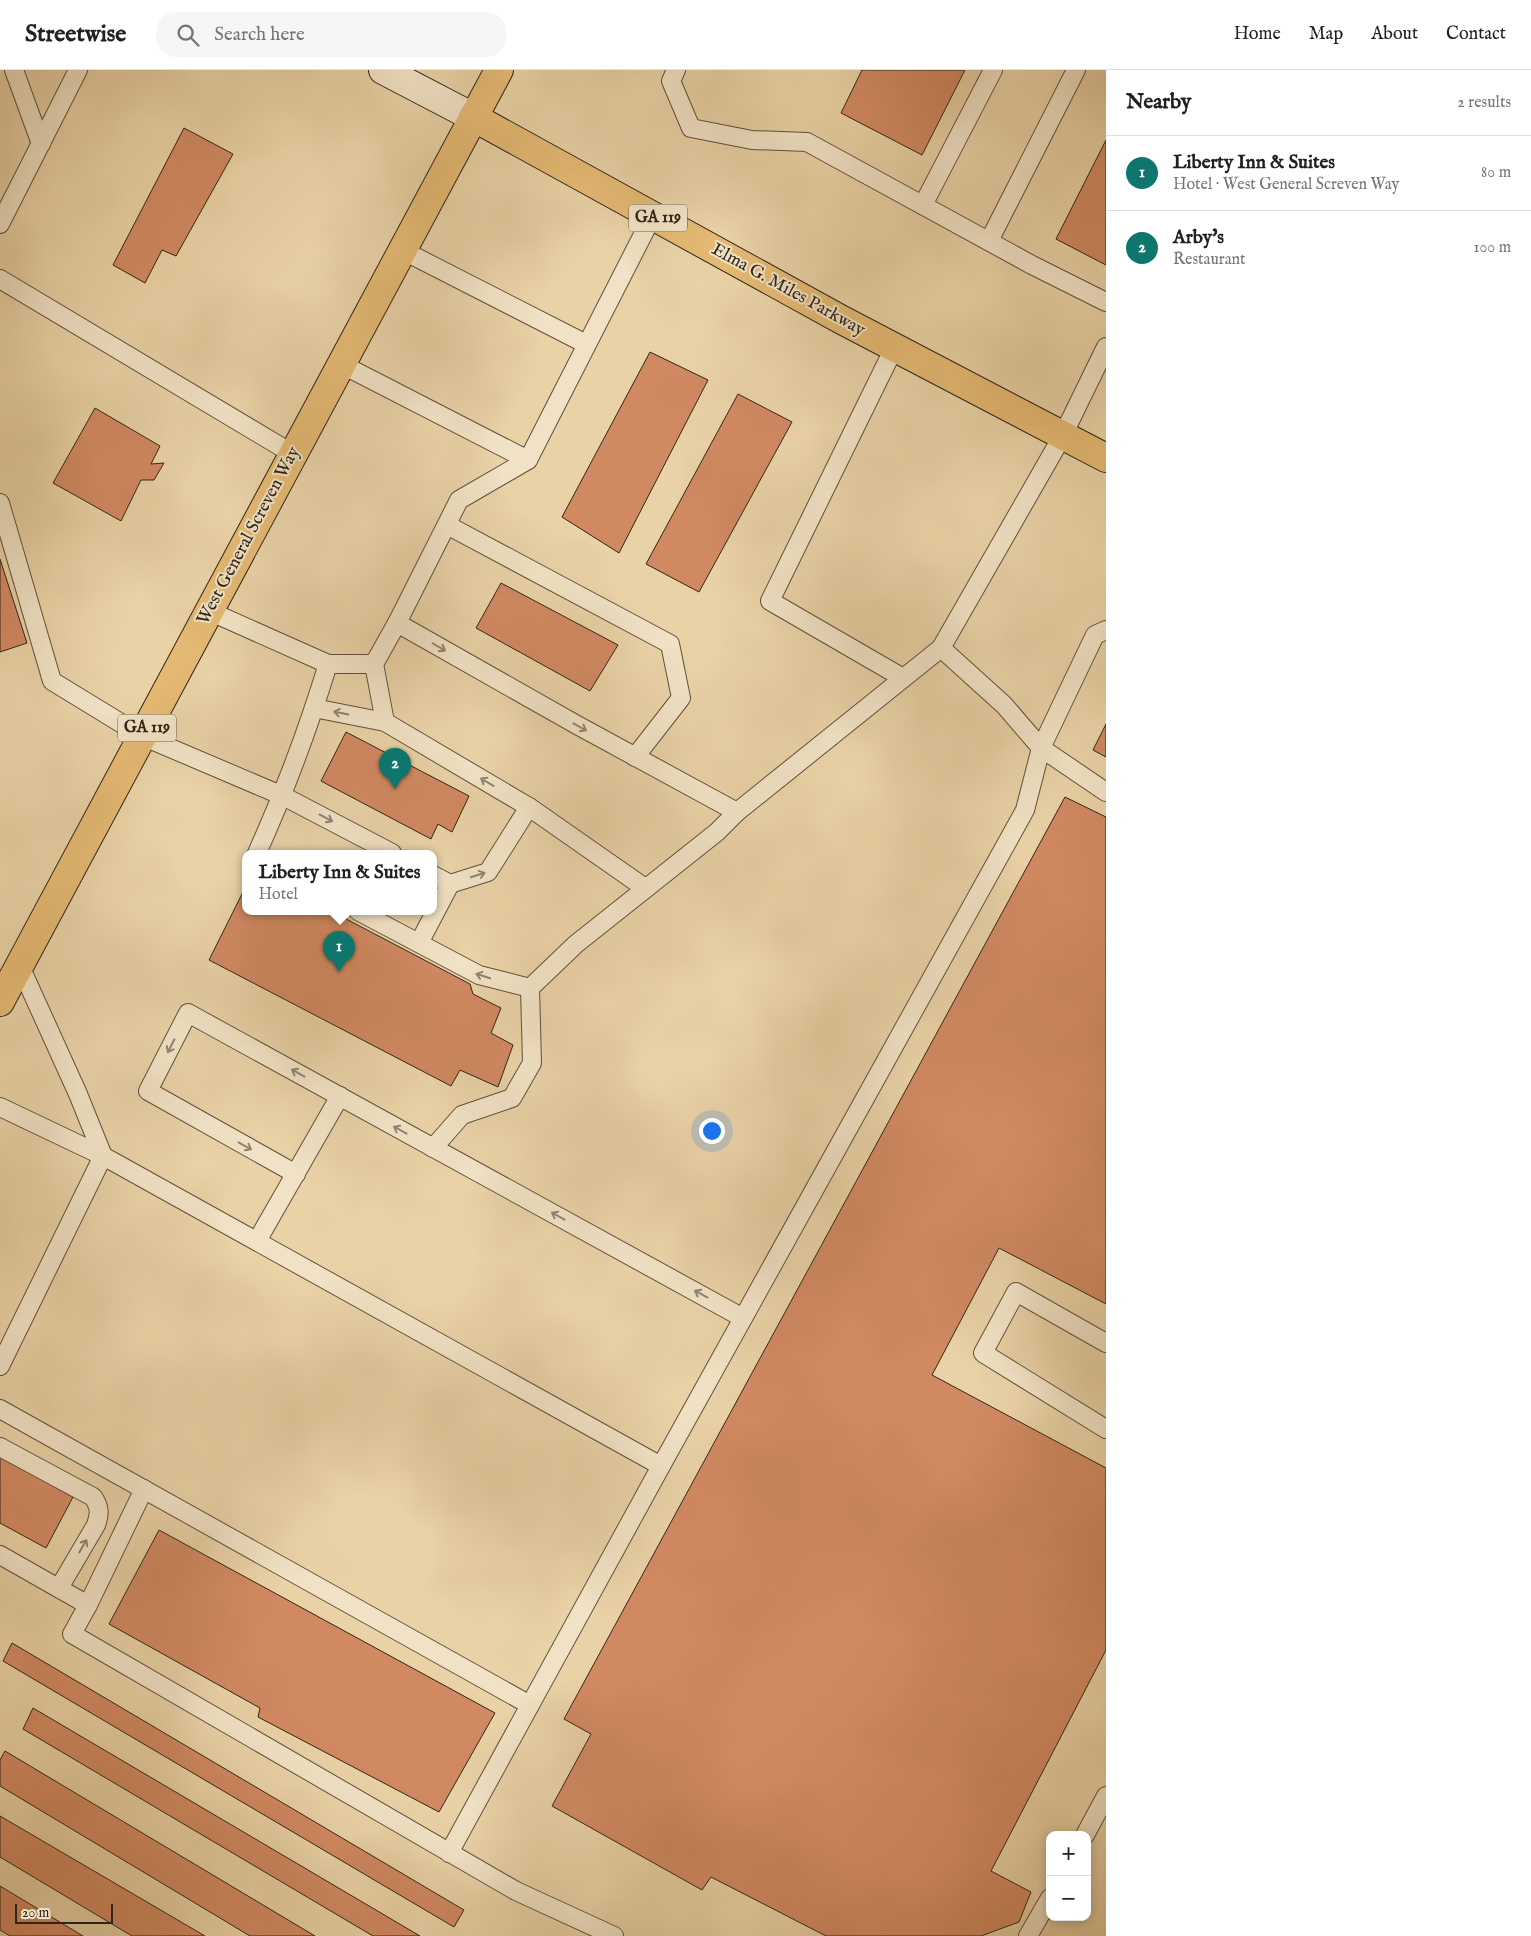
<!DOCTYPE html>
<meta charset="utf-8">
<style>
:root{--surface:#fff;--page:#f6f6f6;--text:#202124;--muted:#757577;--line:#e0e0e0;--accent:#0f766e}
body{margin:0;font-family:"IM FELL English",serif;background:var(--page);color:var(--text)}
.controls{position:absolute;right:15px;bottom:15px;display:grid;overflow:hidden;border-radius:10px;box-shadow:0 2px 8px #0003}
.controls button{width:45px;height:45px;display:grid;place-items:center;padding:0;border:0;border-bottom:1px solid var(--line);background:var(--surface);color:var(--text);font:25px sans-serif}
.scale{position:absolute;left:15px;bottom:12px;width:98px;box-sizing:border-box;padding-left:5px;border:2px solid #312519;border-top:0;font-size:14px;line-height:18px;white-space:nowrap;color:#312519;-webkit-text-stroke:4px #f1e2c5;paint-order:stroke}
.you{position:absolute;left:711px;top:1060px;width:18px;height:18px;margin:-12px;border:4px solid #fff;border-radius:50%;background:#1a73e8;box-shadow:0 0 0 8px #1a73e833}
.badge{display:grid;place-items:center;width:32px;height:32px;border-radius:50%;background:var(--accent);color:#fff;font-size:16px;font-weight:700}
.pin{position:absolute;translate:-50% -41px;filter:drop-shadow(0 1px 2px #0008)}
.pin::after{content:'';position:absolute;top:26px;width:18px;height:15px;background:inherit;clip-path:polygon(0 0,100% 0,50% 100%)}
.popup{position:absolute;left:242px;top:780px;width:195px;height:65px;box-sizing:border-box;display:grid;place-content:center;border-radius:10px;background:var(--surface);filter:drop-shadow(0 1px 4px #0005);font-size:16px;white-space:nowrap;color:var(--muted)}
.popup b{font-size:19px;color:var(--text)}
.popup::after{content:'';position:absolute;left:50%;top:100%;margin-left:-10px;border:10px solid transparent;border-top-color:var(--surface)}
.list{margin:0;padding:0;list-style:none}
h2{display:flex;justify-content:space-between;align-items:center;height:65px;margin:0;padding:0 20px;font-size:21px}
h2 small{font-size:16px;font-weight:400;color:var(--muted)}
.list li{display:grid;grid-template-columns:32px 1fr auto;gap:15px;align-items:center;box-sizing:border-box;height:75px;padding:0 20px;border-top:1px solid var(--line)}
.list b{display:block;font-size:19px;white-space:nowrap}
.list p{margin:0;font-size:16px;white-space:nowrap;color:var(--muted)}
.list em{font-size:16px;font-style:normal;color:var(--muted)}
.icon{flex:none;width:28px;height:28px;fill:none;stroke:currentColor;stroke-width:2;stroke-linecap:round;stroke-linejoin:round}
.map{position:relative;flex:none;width:1106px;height:1866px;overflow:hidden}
header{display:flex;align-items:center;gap:30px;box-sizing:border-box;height:70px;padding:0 25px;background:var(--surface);border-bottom:1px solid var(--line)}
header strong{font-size:24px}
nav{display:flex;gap:28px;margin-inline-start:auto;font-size:18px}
.search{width:350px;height:45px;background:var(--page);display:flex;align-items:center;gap:12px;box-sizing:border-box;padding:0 18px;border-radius:20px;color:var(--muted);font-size:19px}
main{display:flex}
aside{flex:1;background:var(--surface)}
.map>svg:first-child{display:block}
</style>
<header>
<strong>Streetwise</strong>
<div class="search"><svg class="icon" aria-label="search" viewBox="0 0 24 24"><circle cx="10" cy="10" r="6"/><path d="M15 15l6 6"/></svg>Search here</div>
<nav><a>Home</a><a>Map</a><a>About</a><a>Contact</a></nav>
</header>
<main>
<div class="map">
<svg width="1106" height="1866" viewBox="0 0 1106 1866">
<rect width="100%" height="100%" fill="#e9d2a6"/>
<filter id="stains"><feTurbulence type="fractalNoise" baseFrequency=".004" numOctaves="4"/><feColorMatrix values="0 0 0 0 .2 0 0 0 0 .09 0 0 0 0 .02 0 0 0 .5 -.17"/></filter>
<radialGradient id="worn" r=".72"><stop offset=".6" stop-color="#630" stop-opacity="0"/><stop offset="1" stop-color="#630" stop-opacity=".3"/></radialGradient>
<g fill="#d18962" stroke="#312519">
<path d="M862,0h103l-43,85 -81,-42z"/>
<path d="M184,58l49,26 -57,102 -14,-6 -17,33 -32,-18z"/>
<path d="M1106,70v125l-50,-26z"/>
<path d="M650,282l58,28 -89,173 -57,-36z"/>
<path d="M738,324l54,28 -93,170 -53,-28z"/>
<path d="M95,338l65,38 -9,18 13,-1 -10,17h-13l-20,41 -68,-38z"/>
<path d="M0,489l27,84 -27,9z"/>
<path d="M501,513l117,62 -28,46 -114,-63z"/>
<path d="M1106,654v33l-13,-7z"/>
<path d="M346,662l123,64 -17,36 -14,-8 -7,15 -110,-58z"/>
<path d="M1065,727l41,20v487l-107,-56 -67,127 174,93v182l-115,221 40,21 -12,30 -38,14h-155l-115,-59 -9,13 -150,-84 39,-72 -27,-15z"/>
<path d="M245,818v23h86l139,73 3,10 28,14 -10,25 22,12 -15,42 -38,-17 -9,16 -242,-126z"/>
<path d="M0,1386l73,41 -27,51 -46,-25z"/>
<path d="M159,1460l336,183 -56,99 -181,-95 2,-9 -151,-84z"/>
<path d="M12,1573l452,267 -10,17 -451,-266z"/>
<path d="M33,1638l387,228h-47l-350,-207z"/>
<path d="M5,1681l310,185h-65l-250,-150v-26z"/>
<path d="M0,1746l205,120h-73l-132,-79z"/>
<path d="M0,1816l83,50h-73l-10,-6z"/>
</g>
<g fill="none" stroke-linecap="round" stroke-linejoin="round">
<g stroke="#5f503c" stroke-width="20">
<g id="lane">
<path d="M14,0l27,74"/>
<path d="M676,0l-5,11 20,47 61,12 55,2 225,123 74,37"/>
<path d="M923,135l70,-135"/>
<path d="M0,154l78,-154"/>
<path d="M989,171l87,-171"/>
<path d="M402,180l184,94"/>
<path d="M0,209l293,175"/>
<path d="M895,276l-125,255 133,77"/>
<path d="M341,294l187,96"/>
<path d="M0,433l52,178 90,55 141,60 109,57"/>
<path d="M447,455l223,119 11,54 -46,59"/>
<path d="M209,541l119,53h46l23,-41 62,-123 69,-40 125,-245"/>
<path d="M397,553l180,102 160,87"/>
<path d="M941,578l63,57 37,43 65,44"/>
<path d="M374,594l11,58"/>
<path d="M314,638l71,14 144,85 116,81"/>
<path d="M257,783c28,-62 51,-124 71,-189"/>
<path d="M433,805l17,9 38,-12 41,-65"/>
<path d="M358,841l121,64 51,13"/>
<path d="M419,873l31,-59"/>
<path d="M530,918l46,-44 141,-112 20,-20 204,-164 122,-213 43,-88"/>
<path d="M0,1037l103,49 -25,-62 -58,-128"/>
<path d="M433,1078l29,-33 50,-17 20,-35 -2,-75"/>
<path d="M296,1104l-148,-83 40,-78 555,305"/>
<path d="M257,1171l83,-145"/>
<path d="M1106,1273l-90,-51 -33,61 123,76"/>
<path d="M0,1296l103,-210 558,310"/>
<path d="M0,1339l530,296"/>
<path d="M0,1377l93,50c7,10 7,17 3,28l-37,63"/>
<path d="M144,1419l-56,116 -16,29 444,257 98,45"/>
<path d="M0,1485l88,50"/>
<path d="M1085,1765l21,-39"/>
<path d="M449,1783l212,-387 364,-656 16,-62 54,-113 11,-5"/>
<path d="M1028,1866l22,-38"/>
</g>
</g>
<g stroke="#312519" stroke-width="30">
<path id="secondary" d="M383,0l90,47"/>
</g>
<g stroke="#312519" stroke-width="30">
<g id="primary">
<path d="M473,47l369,203 264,138"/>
<path d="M0,932l499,-932"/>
</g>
</g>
<use href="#lane" stroke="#f1e2c5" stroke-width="18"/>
<use href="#secondary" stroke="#f1e2c5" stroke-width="28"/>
<use href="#primary" stroke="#e4b973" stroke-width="28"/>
</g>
<defs><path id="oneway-shaft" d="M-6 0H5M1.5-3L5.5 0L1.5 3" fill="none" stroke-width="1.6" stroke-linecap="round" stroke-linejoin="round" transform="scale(1.25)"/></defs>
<g stroke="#91846f">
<use href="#oneway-shaft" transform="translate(439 577) rotate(30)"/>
<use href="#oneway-shaft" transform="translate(341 643) rotate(-169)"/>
<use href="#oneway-shaft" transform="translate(580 657) rotate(29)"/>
<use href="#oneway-shaft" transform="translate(487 712) rotate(-149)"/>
<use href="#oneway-shaft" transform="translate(326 748) rotate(28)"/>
<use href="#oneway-shaft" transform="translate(478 805) rotate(-18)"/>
<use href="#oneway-shaft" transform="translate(483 906) rotate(-162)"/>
<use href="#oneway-shaft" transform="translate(171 976) rotate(117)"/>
<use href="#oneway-shaft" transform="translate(298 1003) rotate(-151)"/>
<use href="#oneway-shaft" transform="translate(400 1060) rotate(-151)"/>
<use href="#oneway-shaft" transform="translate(245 1076) rotate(29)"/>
<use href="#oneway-shaft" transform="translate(558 1146) rotate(-151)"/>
<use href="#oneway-shaft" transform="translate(701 1224) rotate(-151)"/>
<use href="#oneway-shaft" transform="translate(83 1476) rotate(-60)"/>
</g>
<g text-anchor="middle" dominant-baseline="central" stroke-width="4" stroke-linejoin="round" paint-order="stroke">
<g fill="#f1e2c5" stroke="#6b5e4d" stroke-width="1">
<rect x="629" y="134.5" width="58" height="27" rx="4"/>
<rect x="118" y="644.5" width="58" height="27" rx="4"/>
</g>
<g font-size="16" font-weight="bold" fill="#312519">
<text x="658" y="148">GA 119</text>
<text x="147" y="658">GA 119</text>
</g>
<g font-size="18" fill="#312519" stroke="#f1e2c5">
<text transform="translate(788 220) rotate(29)">Elma G. Miles Parkway</text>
<text transform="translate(249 466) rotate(-62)">West General Screven Way</text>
</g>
</g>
<rect width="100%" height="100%" filter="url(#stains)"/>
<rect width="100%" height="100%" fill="url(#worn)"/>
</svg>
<div class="controls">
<button>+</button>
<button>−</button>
</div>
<div class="scale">20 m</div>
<div class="you"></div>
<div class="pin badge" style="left:339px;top:902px">1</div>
<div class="popup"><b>Liberty Inn &amp; Suites</b>Hotel</div>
<div class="pin badge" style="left:395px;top:719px">2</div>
</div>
<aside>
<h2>Nearby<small>2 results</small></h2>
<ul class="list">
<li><span class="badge">1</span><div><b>Liberty Inn &amp; Suites</b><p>Hotel · West General Screven Way</p></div><em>80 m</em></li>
<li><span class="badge">2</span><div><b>Arby's</b><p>Restaurant</p></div><em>100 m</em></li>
</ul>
</aside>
</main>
